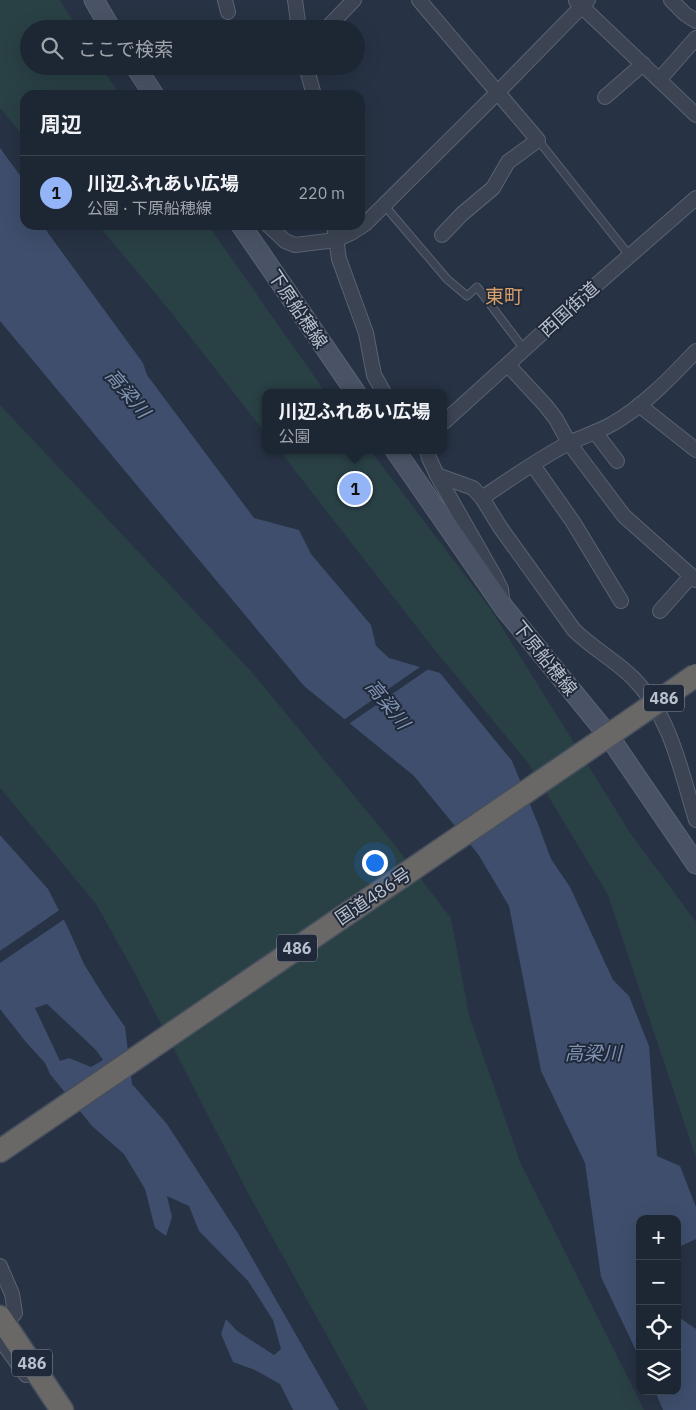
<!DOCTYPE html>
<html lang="ja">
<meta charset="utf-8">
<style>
:root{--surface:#1d2633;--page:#252e3b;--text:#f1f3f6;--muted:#a0a5ac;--line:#3b434e;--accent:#93b5f8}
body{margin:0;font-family:"IBM Plex Sans","Noto Sans JP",sans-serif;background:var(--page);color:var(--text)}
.controls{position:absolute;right:15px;bottom:15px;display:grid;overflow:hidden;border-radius:10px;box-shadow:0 5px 20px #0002}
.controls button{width:45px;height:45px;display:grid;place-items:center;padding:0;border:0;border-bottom:1px solid var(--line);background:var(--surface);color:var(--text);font:25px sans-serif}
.you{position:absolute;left:374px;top:862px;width:18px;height:18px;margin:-12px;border:4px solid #fff;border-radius:50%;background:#1a73e8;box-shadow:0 0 0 8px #1a73e833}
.badge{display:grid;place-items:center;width:32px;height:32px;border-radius:50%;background:var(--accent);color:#111;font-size:16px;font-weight:700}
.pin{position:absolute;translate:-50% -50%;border:2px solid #fff;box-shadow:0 1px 5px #0006}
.popup{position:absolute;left:262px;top:389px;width:185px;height:65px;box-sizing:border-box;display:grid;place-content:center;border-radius:10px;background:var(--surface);filter:drop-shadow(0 1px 4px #0005);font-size:16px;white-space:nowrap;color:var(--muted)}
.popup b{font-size:19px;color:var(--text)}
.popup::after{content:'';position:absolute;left:50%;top:100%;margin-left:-10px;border:10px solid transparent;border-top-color:var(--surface)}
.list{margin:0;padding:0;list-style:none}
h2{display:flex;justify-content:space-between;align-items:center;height:65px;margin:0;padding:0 20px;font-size:21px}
h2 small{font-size:16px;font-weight:400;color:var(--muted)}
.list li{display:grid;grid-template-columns:32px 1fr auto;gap:15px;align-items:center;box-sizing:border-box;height:75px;padding:0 20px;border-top:1px solid var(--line)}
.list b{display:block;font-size:19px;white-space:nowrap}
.list p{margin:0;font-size:16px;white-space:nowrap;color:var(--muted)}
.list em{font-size:16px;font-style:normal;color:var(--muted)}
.icon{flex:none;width:28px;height:28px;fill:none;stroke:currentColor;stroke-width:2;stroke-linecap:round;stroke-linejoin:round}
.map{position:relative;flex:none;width:696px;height:1410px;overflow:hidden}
.search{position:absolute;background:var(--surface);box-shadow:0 5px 20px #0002;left:20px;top:20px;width:345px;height:55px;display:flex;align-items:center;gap:12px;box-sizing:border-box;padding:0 18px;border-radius:28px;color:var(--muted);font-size:19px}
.panel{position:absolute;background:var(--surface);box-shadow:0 5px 20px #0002;left:20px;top:90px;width:345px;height:140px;border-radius:15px}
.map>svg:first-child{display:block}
</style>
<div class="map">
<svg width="696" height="1410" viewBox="0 0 696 1410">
<rect width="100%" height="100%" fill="#273244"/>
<g fill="#294045">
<path d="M0,0h60l18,29h-49v37h72l19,29h-95v43l-25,-30z"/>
<path d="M98,225h110l118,168h-60v41l-96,-123z"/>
<path d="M0,405l250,265 140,169 61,79 18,97 52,149 123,246h-276l-118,-213 -117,-227 -37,-66 -96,-116z"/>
<path d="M279,450h91l120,158 141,226 65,88v236l-88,-263 -80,-132 -95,-115z"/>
</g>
<g fill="#3e4e6c" fill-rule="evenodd">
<path d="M0,148l25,34v43h19l4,8 95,130 4,12 107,143 45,12 12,24 60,71 5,21 13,12 51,15 72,88 26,63 13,35 19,28 43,93 16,16 20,50 8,110 23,10 16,41v32l-15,7 -4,7v-34h-37v140l-39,-82 -16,-114 -44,-92 -32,-165 -31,-52 -64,-78 -110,-90 -304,-365z"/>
<path d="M0,835l48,54 21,41 15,34 21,34 20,29 7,57 35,40 72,111 100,175h-46l-13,-26 -25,-14 -22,-8 -12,-28 5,-15 11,12 37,24 7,-6 -8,-29 -25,-39 -49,-50 -10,-25 -22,-10 5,21 -6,19 -11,-8 -10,-39 -21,-35 -32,-28 -42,-52 -5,-11 -20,-22 -25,-32zM47,1004l49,46 7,10 -12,7 -22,-9 -9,3 -25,-53z"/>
<path d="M677,1306l3,12 16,11v81h-33l-8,-19h22z"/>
</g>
<g fill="#273244">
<path d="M423,665l7,3 -83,57 -5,-4z"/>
<path d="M61,909l5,9 -66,45v-12z"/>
</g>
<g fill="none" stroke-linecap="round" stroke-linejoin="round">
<g stroke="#5a6271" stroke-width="9">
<g id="service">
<path d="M538,140l91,115"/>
<path d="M384,205l63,74 20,17 10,-9 47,62"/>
</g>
</g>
<g stroke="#5a6271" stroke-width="16">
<g id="minor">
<path d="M225,0l3,12"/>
<path d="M295,0l4,29"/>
<path d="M419,0l119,140 -30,22 -15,26 -31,26 -20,21"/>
<path d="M671,0l14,14 11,7"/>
<path d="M576,1l120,114"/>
<path d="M326,29l28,-29"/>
<path d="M306,66l8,29"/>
<path d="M659,80l37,-42"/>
<path d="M605,97l38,-33"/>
<path d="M268,225l17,16 10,4 41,-5 15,-7 14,-9 133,-132 90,-92"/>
<path d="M334,225l5,34 27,74 8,42 10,18"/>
<path d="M508,365l38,41 10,13 13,24 55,73 72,64"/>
<path d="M639,405l57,45"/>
<path d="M444,422l128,-116 124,-108"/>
<path d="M595,432l22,29"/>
<path d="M427,450l2,8 8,17 58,102 6,12 1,9"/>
<path d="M533,465l40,57 48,79"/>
<path d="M437,475l36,13 9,10 18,29 74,103c18,18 41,30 59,48 38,38 48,94 63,142"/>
<path d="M482,498c28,-19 55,-38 85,-54 14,-7 31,-12 45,-20 32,-18 59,-47 84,-73"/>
<path d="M660,611l31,-35"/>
<path d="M0,1266l12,28 3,19 -10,11"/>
<path d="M0,1339l26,36"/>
</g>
</g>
<g stroke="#5a6271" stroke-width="21">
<g id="secondary">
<path d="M94,0l17,29"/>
<path d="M135,66l19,29"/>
<path d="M241,225l115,168"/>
<path d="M395,450l110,159 103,126 88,129"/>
</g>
</g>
<g stroke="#464f5e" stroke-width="25">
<g id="trunk">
<path d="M0,1151l631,-431"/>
<path d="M0,1317l62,93"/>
</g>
</g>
<use href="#service" stroke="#3c4453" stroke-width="7"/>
<use href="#minor" stroke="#3c4453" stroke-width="14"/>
<use href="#secondary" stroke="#4a5366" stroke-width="19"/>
<use href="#trunk" stroke="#6a6866" stroke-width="22"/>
<g stroke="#464f5e" stroke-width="25" stroke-linecap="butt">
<path id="trunk-bridge" d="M631,720l65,-45"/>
</g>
<use href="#trunk-bridge" stroke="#6a6866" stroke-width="22"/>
</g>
<g text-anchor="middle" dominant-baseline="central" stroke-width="4" stroke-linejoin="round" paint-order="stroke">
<g fill="#202939" stroke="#8b93a1" stroke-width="1">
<rect x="644" y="684.5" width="40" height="27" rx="4"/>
<rect x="277" y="934.5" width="40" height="27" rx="4"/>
<rect x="12" y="1349.5" width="40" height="27" rx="4"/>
</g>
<g font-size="16" font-weight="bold" fill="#b9c0cd">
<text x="664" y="698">486</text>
<text x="297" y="948">486</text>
<text x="32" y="1363">486</text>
</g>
<g font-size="18" fill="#b9c0cd" stroke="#202939">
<text transform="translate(298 309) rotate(56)">下原船穂線</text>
<text transform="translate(569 309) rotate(-42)">西国街道</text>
<text transform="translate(545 658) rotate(51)">下原船穂線</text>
<text transform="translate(373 896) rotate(-34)">国道486号</text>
</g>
<g font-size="19" fill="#d79f6a" stroke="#202939">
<text x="504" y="296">東町</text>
</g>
<g font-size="19" font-style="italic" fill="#8194b3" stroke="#202939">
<text transform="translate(128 393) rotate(50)">高梁川</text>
<text transform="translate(388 704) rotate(51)">高梁川</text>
<text x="593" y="1053">高梁川</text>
</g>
</g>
</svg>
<div class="controls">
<button>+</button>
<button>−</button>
<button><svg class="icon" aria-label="locate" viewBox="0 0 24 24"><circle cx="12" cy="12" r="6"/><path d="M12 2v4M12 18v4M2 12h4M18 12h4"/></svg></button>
<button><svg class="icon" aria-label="layers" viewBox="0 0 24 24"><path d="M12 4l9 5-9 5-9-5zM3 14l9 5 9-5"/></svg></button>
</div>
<div class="you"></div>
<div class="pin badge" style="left:355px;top:489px">1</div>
<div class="popup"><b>川辺ふれあい広場</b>公園</div>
<div class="search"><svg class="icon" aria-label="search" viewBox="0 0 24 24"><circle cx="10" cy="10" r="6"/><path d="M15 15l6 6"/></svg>ここで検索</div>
<section class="panel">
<h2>周辺<small></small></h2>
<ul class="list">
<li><span class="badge">1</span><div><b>川辺ふれあい広場</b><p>公園 · 下原船穂線</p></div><em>220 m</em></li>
</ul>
</section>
</div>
